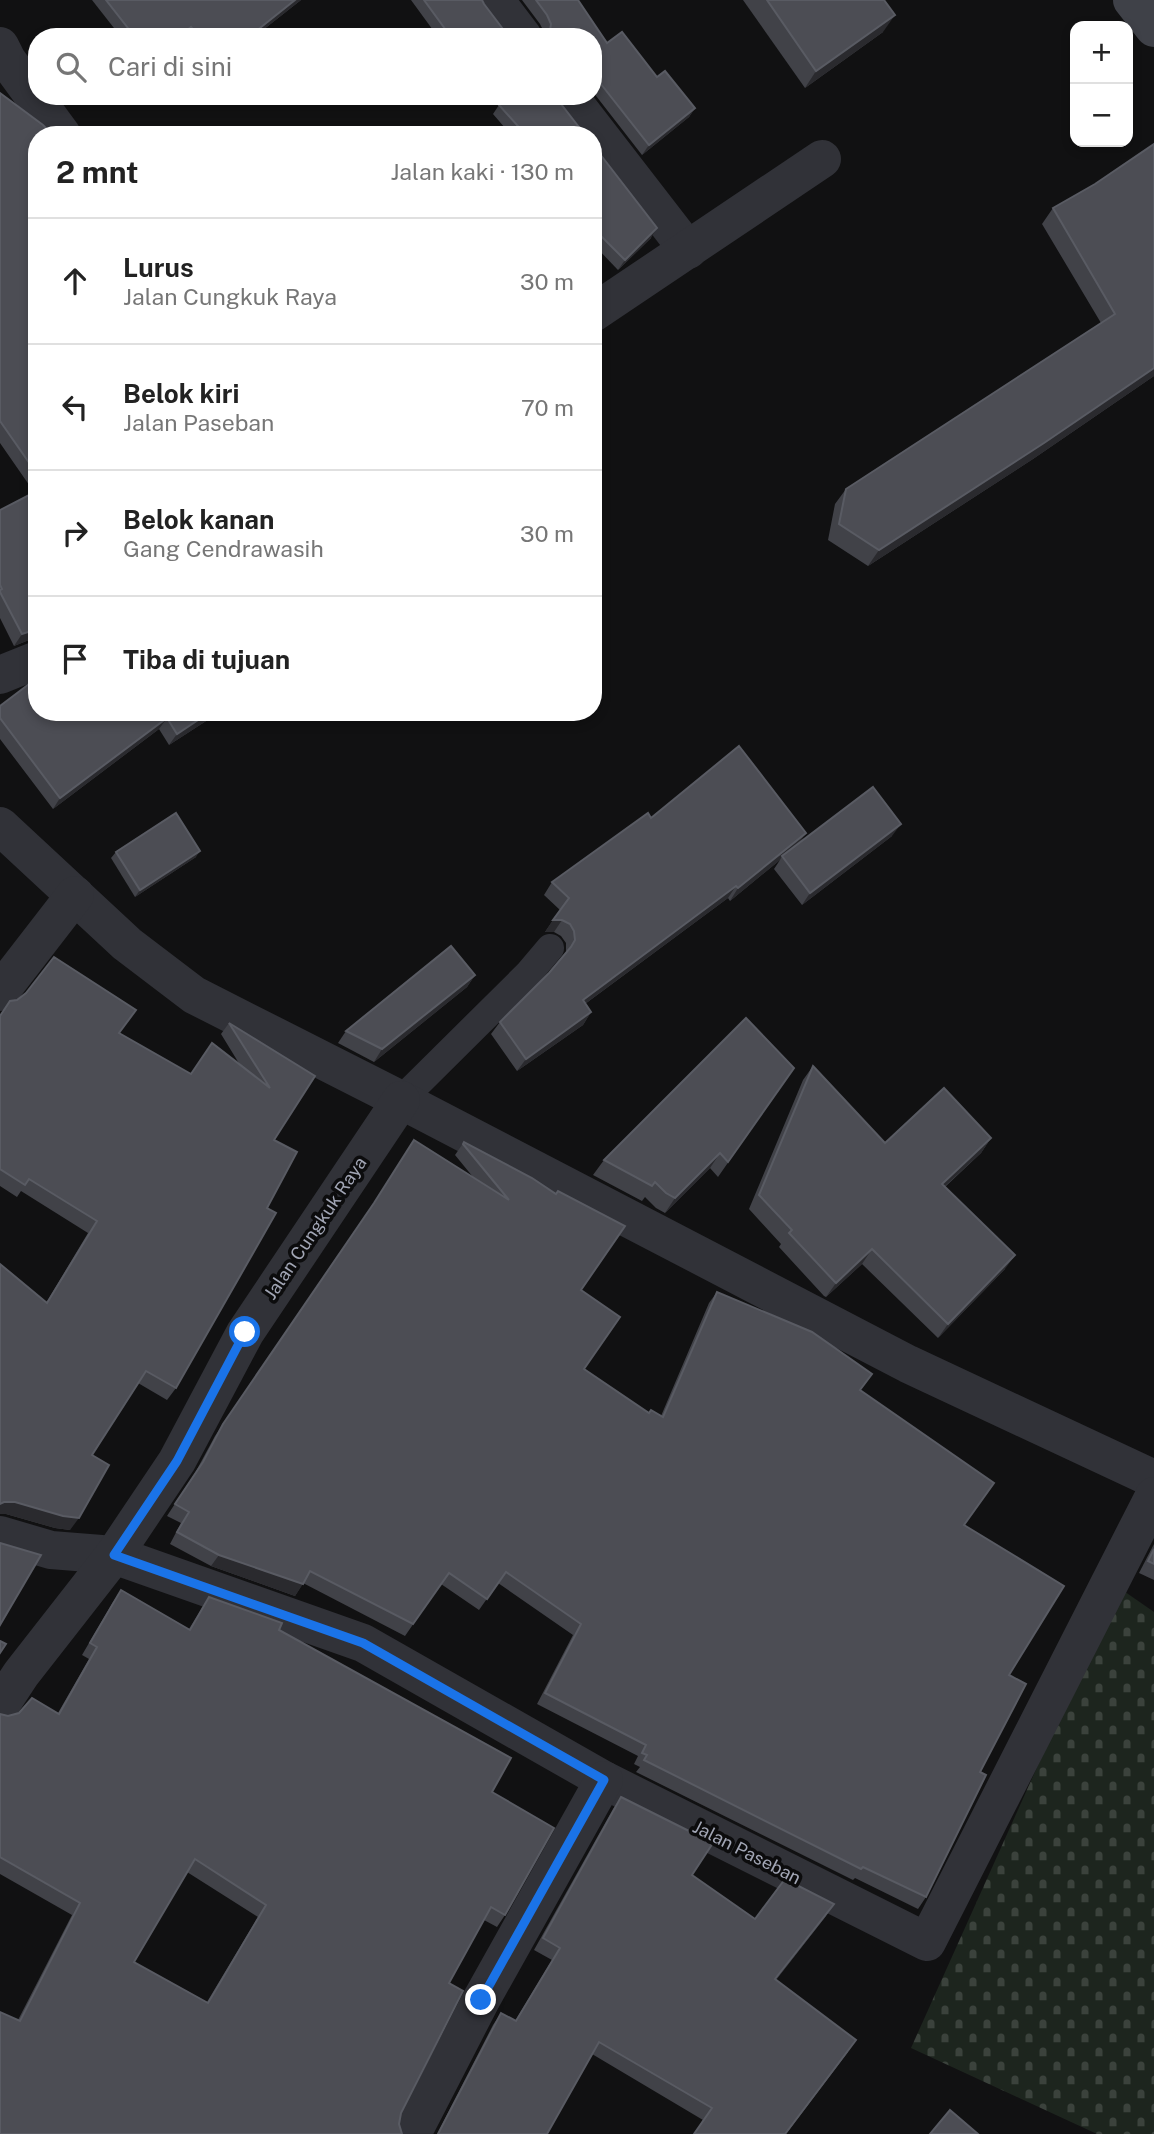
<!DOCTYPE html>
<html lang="id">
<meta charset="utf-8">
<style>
:root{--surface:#fff;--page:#f2f2f2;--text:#222;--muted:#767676;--line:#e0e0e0}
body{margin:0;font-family:"Public Sans",sans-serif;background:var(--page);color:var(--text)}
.controls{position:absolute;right:21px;top:21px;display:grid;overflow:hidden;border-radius:14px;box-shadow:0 4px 10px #0003}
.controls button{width:63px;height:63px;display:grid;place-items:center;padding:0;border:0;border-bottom:2px solid var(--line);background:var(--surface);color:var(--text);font:35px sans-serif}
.stop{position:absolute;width:21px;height:21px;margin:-16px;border:5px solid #1a73e8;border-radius:50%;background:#fff}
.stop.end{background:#1a73e8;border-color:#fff;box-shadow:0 2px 7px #0008}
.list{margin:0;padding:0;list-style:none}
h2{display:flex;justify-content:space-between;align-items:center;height:91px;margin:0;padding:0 28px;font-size:30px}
h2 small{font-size:23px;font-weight:400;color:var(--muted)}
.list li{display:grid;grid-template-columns:46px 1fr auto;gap:21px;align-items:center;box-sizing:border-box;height:126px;padding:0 28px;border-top:2px solid var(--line)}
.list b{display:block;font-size:26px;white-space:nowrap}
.list p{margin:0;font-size:23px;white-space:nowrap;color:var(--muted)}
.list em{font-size:23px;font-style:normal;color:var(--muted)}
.icon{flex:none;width:38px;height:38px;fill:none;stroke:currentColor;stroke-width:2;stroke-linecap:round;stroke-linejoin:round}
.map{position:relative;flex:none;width:1154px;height:2134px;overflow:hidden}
.search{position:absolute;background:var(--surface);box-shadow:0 4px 10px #0003;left:28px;top:28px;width:574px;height:77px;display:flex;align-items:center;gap:18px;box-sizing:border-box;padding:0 24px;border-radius:28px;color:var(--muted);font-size:26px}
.panel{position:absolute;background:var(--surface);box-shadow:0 4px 10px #0003;left:28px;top:126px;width:574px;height:595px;border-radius:28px}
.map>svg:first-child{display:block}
</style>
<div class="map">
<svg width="1154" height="2134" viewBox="0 0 1154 2134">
<defs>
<pattern id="cemetery-stones" width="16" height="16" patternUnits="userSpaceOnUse" patternTransform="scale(1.75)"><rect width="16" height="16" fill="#1d251e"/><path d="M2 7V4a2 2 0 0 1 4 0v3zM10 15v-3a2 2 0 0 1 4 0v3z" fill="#3b423c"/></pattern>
</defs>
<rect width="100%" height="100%" fill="#111112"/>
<path fill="url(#cemetery-stones)" d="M1118,1587l36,25v522h-57l-186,-86z"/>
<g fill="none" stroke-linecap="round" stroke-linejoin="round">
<path stroke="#313238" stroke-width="28" d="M401,1100l127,-126 22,-26"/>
<g stroke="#313238" stroke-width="38">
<path d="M495,0l28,37"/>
<path d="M0,46l7,14 55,75"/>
<path d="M569,96l119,154"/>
<path d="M593,313l229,-154"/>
<path d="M0,675l37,-15"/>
<path d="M0,826l127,118 67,51 207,105 507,264 246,115"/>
<path d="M0,992l75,-97"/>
<path d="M0,1535l51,15 63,5 249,88 241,137 323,162 227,-446"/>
<path d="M0,1706l21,-32 93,-119 63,-94 68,-128 156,-233"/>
<path d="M412,2134l69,-134 123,-220"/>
</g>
<path stroke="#3f4148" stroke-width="38" d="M1132,0l22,28"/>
</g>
<g fill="#414248" fill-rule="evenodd">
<path d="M92,0h209l-47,37h-133z"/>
<path d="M411,0h71l2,4 25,33h-71z"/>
<path d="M522,0h56l29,43 50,34 38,31 -6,9 -47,38 -49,-63v-55h-49l1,-3 -5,-10z"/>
<path d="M743,0h141l-1,32 -78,56z"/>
<path d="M0,93l29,58 8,6v482l-8,1 -15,6 -14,-28v-108l34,-18 -34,-49z"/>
<path d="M489,96h68l1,4 27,35h-74l-18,-21 6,-9z"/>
<path d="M1154,144v232l-121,83 -165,107 -40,-26 7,-36 11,-15 255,-166 -59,-99 11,-16 42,-24z"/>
<path d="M593,145l58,93 -33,32 -25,-26z"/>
<path d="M0,706l37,6h183l-51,33 -10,-16 -106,80 -53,-70z"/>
<path d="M651,818l147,26 94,-8 -90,69 -28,-36 6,-9 -50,41 -2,-3 -143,106 6,8 -8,13 -66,46 -26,-37 9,-12 49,-49 17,-21v-9l-5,-7 -7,-4h-9l15,-22 -16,-15 8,-13z"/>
<path d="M116,852l80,5 -61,40 -24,-39z"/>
<path d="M475,975l-8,12 -93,75 -36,-19 8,-12z"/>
<path d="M10,1001l109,32 72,41 49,-9 -19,-31 8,-11 86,53 -41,64 -7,68 -91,180 -9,12 -29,-17 -46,72 -22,75 -15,-2 -49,-14 40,-211 42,-70 -67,-42 -4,6 -17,-11v-171z"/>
<path d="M813,1066l72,77 106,-5 -10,15 -36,34 60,82 -67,69 -76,-74 -36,33 -2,-1 -45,-49 2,-3 -32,-35 54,-129z"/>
<path d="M794,1068l-76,109 -8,-9 -45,45 -9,-5 -11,-11 -3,4 -49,-26 11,-15z"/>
<path d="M414,1140l59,37 -18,-22 9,-13 117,148 3,79 64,44 13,3 48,-113 8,-11 143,98 104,135 45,150 -29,97 -54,125 -8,12 -63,-31 -2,2 -217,-108 4,-5 -6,-3 4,-8 -101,-52 36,-69 -75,-52 -19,27 -38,-26 -36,52 -102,-53 -8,13 -84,-30 -41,-22 11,-21 -14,-7 28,-43 20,-37 151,-221z"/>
<path d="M1154,1544v36l-15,-7z"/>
<path d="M121,1590l68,39 20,-32 70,33 213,162 13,123 -8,12 -13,-7 -35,63 -48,130 -383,-93 54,-105 -72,-41v-160l8,2 50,-3 31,-54 -7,-4 31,-53zM187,1872l71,45 -51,85 -73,-40z"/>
<path d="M621,1797l71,78 63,44 71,-3 -50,64 72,72 -62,82h-92l9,-14 -111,-66 -45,80h-110l56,-109 8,-12 14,8 37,-61 -18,-10 79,-141z"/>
</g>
<g fill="#2a2a2e">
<path d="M295,0h6l-47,37h-5z"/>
<path d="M895,15l-12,17 -78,56 11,-17z"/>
<path d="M191,27l-7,10h-5z"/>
<path d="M695,108l-6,9 -47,38 7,-10z"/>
<path d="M657,228l-6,10 -33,32 7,-10z"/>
<path d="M1154,368v8l-121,83 -165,107 11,-16z"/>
<path d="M37,629v10l-8,1 -15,6 8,-12z"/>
<path d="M210,712h10l-51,33 8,-11z"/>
<path d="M167,718l-8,11 -106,80 7,-11z"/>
<path d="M901,824l-9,12 -90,69 8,-12z"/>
<path d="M806,833l-8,12 -16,11 -2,4 -50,41 8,-13z"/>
<path d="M200,851l-4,6 -61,40 5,-7z"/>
<path d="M736,886l-8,12 -154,114 9,-12z"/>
<path d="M553,920h9l-8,12h-9z"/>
<path d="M475,975l-8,12 -93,75 8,-13z"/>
<path d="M591,1012l-8,13 -66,46 9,-12z"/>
<path d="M991,1138l-10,15 -49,45 10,-14z"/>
<path d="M720,1153l-10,15 -45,45 10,-15z"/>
<path d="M872,1249l-10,15 -36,33 10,-14z"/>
<path d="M1015,1255l-10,14 -67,69 10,-14z"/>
<path d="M4,1502h11l64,16 -9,12 -15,-2 -49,-14h-6v-10z"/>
<path d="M219,1555l84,29 -8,12 -84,-30z"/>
<path d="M834,1904l-8,12 -59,75 8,-12z"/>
</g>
<g fill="#4c4d54" stroke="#595b63" stroke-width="2" fill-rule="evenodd">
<path d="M106,0h189l-45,36v1h-50l-9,-10 -12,10h-44z"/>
<path d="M424,0h58l2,4 25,33h-58z"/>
<path d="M536,0h42l29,43 15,-11 35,45 8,-6 30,37 -46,37 -56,-71v-37h-44l2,-13 -4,-9z"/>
<path d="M767,0h117l11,15 -79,56z"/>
<path d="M0,93l43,32 3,3 -5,7h-4v5l-8,11 8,6v317l-37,-53z"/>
<path d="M506,96h51l1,4 27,35h-59l-27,-30 8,-7z"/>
<path d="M1154,144v224l-110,75 -165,107 -40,-26 7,-35 269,-175 -62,-106 42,-24z"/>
<path d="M593,145l64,83 -32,32 -32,-32z"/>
<path d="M37,491v138l-15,5 -22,-42v-2l2,-1 -2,-4v-75z"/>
<path d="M37,678v34h173l-33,22 -10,-16 -107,80 -60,-80v-12z"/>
<path d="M739,746l67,87 -68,55 -2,-2 -153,114 8,12 -65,47 -26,-37 49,-49 22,-26 4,-7 -1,-9 -4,-7 -8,-4h-9l16,-22 -17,-16 96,-69 3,5z"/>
<path d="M873,787l28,37 -91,69 -28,-37z"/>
<path d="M176,813l24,38 -60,39 -24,-38z"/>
<path d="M451,946l24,29 -93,74 -36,-18z"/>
<path d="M54,957l82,53 -17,23 72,41 21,-31 58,45 -41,-65 86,53 -41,64 23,12 -30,56 9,5 -100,175 -30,-17 -54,84 17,10 -30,53 -16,-2 -48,-14h-11l-4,2v-240l47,39 50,-82 -68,-42 -4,6 -25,-16v-153l10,-15 7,-1 9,-7z"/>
<path d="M746,1018l48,50 -66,94 -8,-9 -45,45 -9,-5 -11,-11 -3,4 -48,-26z"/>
<path d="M813,1066l72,77 59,-55 47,50 -49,46 73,71 -67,69 -76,-75 -36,34 -2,-2 -45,-48 3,-3 -33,-35z"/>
<path d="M414,1140l95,60 -46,-56 1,-2 68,36 24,16 2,-3 67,35 -44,64 39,27 -36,52 65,44 2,-3 12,7 54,-125 95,40 60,42 -12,16 134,93 -30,42 100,61 -55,89 17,9 -46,88 6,3 -60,122 -63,-30 -2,2 -217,-109 3,-5 -5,-2 4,-8 -101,-52 36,-69 -75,-52 -19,27 -38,-26 -36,51 -103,-53 -7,13 -84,-29 -42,-23 12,-20 -14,-8 28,-42 20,-38 151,-221z"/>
<path d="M0,1543l41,12 -41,70z"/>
<path d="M1154,1549v15l-6,-3z"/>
<path d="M121,1590l69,40 19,-33 73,26 -3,7 232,128 -19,34 62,36 -49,87 -14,-8 -42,76 14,8 -62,122 -2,11 3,10h-402v-122l20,9 60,-118 -80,-46v-143l8,2 11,-3 13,-15 27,16 38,-67 -7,-4zM195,1859l71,46 -58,98 -74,-41z"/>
<path d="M0,1641l6,3 -6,9z"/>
<path d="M621,1797l92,46 -21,32 63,44 30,-40 49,25 -59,75 81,61 -71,94h-91l18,-26 -113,-66 -52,92h-109l63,-121 15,8 44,-73 -17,-10z"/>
<path d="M950,2110l28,24h-48z"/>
</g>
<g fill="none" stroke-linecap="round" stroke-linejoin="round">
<path stroke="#1a73e8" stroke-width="9" d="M245,1332l-68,129 -63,94 249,88 241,137 -123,220"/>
</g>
<g text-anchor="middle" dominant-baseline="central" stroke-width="7" stroke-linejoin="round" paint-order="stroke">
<g font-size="18" fill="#a1a5b4" stroke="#0c0c0d">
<text transform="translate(315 1228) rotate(-56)">Jalan Cungkuk Raya</text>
<text transform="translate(747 1852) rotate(27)">Jalan Paseban</text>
</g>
</g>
</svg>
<div class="controls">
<button>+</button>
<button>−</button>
</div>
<div class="stop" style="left:245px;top:1332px"></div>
<div class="stop end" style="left:481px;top:2000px"></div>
<div class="search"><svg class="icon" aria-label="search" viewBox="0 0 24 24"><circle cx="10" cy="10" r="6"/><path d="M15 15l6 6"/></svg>Cari di sini</div>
<section class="panel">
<h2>2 mnt<small>Jalan kaki · 130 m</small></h2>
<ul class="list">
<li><svg class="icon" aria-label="ahead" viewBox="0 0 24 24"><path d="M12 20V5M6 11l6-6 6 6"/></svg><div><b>Lurus</b><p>Jalan Cungkuk Raya</p></div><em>30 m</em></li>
<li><svg class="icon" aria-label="left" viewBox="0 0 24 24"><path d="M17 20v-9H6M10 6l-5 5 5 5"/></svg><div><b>Belok kiri</b><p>Jalan Paseban</p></div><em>70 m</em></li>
<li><svg class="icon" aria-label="right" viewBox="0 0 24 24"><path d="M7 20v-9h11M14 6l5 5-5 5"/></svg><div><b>Belok kanan</b><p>Gang Cendrawasih</p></div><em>30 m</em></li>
<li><svg class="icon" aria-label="arrive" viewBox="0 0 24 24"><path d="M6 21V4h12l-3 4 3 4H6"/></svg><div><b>Tiba di tujuan</b></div></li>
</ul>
</section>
</div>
